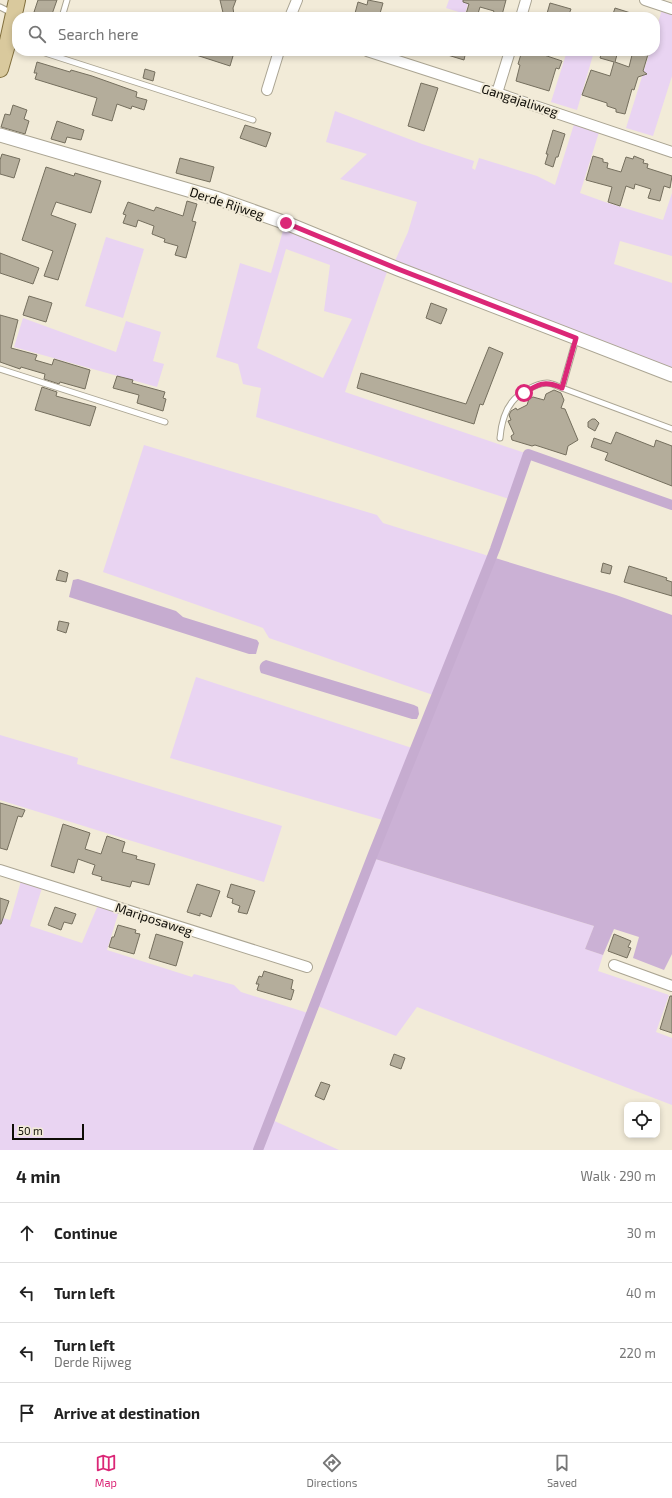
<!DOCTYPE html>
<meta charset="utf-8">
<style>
:root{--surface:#fff;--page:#f6f6f6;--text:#222;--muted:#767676;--line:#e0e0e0;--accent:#db2777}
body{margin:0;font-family:"Exo 2",sans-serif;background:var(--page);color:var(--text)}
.controls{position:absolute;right:12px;bottom:12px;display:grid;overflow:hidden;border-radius:8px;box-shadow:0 2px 6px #0003}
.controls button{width:36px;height:36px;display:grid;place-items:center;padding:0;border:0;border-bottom:1px solid var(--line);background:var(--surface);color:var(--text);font:20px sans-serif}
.scale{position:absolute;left:12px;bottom:10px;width:72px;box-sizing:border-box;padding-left:4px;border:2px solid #0e0c06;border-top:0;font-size:11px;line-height:14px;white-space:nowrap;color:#0e0c06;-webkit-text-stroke:3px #f2ebd8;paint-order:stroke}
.stop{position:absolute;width:12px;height:12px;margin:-9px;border:3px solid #db2777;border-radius:50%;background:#fff}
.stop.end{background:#db2777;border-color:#fff;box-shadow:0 1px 4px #0008}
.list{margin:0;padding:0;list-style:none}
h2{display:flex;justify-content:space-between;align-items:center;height:52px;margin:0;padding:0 16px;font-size:17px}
h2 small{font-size:13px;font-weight:400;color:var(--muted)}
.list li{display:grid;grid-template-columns:26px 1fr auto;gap:12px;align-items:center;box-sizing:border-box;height:60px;padding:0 16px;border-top:1px solid var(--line)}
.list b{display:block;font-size:15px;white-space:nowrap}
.list p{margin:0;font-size:13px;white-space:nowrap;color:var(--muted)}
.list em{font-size:13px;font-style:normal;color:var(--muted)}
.icon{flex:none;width:22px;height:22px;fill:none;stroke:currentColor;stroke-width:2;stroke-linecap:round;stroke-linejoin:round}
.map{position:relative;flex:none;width:672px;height:1150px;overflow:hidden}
.search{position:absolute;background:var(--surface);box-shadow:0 2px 6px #0003;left:12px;right:12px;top:12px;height:44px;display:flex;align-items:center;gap:10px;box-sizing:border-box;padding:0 14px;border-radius:16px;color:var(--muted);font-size:15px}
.sheet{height:292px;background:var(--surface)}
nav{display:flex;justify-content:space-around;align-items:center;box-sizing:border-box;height:56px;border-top:1px solid var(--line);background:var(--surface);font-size:11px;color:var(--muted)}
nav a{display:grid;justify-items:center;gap:2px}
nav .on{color:var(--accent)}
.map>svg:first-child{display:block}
</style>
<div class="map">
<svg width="672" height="1150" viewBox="0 0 672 1150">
<rect width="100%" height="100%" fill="#f2ebd8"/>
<g fill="#e9d4f2" fill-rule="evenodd">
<path d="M449,0h20l-4,14 -19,-6z"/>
<path d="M662,9l10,3v64l-19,60 -27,-8 24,-77h5v-17z"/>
<path d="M567,51h12l14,4 -16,55 -26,-8z"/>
<path d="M335,111l87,33 52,17 -2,7 3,2 4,-12 58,18 18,9 20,-64 25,8 -20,64 25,9 58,18 9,-27v63l-52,-15 -6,23 58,19v88l-278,-108 14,-31 9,-30 -77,-23 27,-25 -41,-12z"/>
<path d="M284,227l103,45 -42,120 183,62 -16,46 -256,-83 5,-29 -18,-4 -5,-20 -22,-7 24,-94 31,10zM286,249l44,16 -6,46 28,8 -29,59 -66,-30z"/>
<path d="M106,237l38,12 -21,69 -38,-12z"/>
<path d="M23,318l93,34 10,-31 35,11 -8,29 11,3 -7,23 -143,-40z"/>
<path d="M144,445l233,70 6,8 109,34 -56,139 -167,-58 -6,-10 -160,-56z"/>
<path d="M196,677l219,72 -29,72 -216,-63z"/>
<path d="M0,735l78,23 -1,6 205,62 -18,56 -264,-82z"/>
<path d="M372,858l222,68 -9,23 18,6 -5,16 71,24 -13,37 16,6v67l-255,-98 -21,29 -81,-31z"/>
<path d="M21,881l21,7 -12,38 52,17 16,-38 21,6 -12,39 85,27 2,-3 40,11 7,7 70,22 -41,105 69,31h-339v-233l10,3z"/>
</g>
<path fill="#cbb1d5" d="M492,557l124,38 56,20v339l-8,16 -31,-12 6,-21 -25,-8 -11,26 -18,-6 9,-23 -222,-68z"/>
<g fill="#c6acd0">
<path d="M78,579l98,32 7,6 74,23 2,3 -3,11h-7l-180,-57 4,-17z"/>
<path d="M266,660l148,45 4,2 1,7 -2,5h-5l-151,-46c-3,-6 -1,-11 5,-13z"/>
</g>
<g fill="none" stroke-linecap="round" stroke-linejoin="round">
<path stroke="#c6acd0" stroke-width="10" d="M258,1150l115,-296 122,-305 33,-95 144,51"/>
</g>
<g fill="#b4ad9b" stroke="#756f5e">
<path d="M38,0h19l-6,17 -17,-5z"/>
<path d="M220,0h16l-3,8 1,7 -10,2z"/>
<path d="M368,0l15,3 -4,14h-25l4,-15 9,3z"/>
<path d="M463,0h43l-4,15 -9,-2 1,-2 -14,-4 -3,10 -11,-3 3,-10 -6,-2z"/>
<path d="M550,3l21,6 -3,8h-22z"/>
<path d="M615,8l22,7 -1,2h-24z"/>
<path d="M191,51h41l-1,4 2,1 -3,10 -40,-13z"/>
<path d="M441,51h25l-2,9 -23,-7z"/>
<path d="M522,51h23l-1,4 18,6 -3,8 -3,-1 -7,23 -33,-10 4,-16 -2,-1z"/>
<path d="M602,51h16l-3,11 14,5 4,-16h16l-6,20 4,3 -9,3 -4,13 -2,-1 -7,25 -9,-2v-3l-9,-3v-3l-25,-8 9,-25 19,6 4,-14 -14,-4z"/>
<path d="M37,62l33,10 1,-2 21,6 45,16 -1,5 11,3 -3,10 -12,-4 -1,3 -14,-5 -5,17 -20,-6 5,-17 -62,-19 2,-6h-3z"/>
<path d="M145,69l10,3 -2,9 -10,-3z"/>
<path d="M421,83l17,5 -14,43 -16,-5z"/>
<path d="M13,105l14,5 -3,9 5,2 -4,13 -24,-7 4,-13 5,1z"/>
<path d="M57,121l27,9 -3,10 -14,-3 -2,6 -14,-4z"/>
<path d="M245,125l26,8 -5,14 -26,-9z"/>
<path d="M553,130l12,4 -7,23h-2l-3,10 -8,-3 3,-10h-2z"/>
<path d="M2,154l18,5 -6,19 -14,-4v-14z"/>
<path d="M593,156l10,3v3l5,1 -1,5 14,4 5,-15 7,2 1,-3 10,4 -1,3 5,1 -1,4 25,8 -2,12 -6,-2 -4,15 -12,-3 3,-9 -16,-5 -1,5 -8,-3 -6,20 -12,-4 4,-15 -26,-7z"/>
<path d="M180,158l34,9 -4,15 -34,-9z"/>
<path d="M46,167l28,9 1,-3 26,8 -10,32 -35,-11 -5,13 25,9 -18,56 -14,-4 9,-25 -31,-11z"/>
<path d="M187,201l10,3 -5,17 4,1 -10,36 -11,-3 3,-9 -14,-4 1,-3 -13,-5 2,-8 -16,-6 -2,7 -13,-4 3,-8 -3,-1 5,-12 26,9 2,-4 27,9z"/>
<path d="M0,253l39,15 -6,16 -33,-11z"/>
<path d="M29,296l23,7 -6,19 -23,-7z"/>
<path d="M431,303l16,6 -6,15 -15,-6z"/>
<path d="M0,315l18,5 -7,28 26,7 -2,5 17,5 2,-6 36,11 -5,19 -25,-7 -1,2 -15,-5 1,-5 -24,-7 -1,2 -20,-7z"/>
<path d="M489,347l14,6 -20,52 -3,-1 -6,20 -117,-36 4,-15 105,31z"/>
<path d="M117,376l16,4 -1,3 33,9 -2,6 3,1 -3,12 -26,-8 2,-8 -26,-7z"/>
<path d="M42,387l15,5 -1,4 40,11 -6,19 -55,-16z"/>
<path d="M554,390l7,3 3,7 -3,8 4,1 13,31 -10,6 -2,9 -31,-10 -3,1 -20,-6 -1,-4 3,-2 -6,-13 3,-1 -2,-5 2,-4 5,-3 1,2 10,-5 2,-6 4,-2 11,3 2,-6z"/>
<path d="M592,419h3l4,4 -4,8 -7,-4v-5z"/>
<path d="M616,432l38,15 2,-7 16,6v40l-67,-26 3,-7 -17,-6 3,-9 17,6z"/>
<path d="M603,563l9,3 -2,8 -9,-2z"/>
<path d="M629,566l38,12 -1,2 6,2v14l-48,-14z"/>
<path d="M59,570l9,3 -2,9 -10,-2z"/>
<path d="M59,621l10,2 -3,10 -9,-3z"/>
<path d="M0,803l25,7 -3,7 -4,-1 -11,34 -7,-2z"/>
<path d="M63,824l27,9 -5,16 16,5 6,-18 18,6 -3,10 15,4 -1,3 19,5 -6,21 -17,-4 -2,6 -29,-7 1,-3 -10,-3 3,-9 -17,-6 -4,14 -23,-7z"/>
<path d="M197,884l23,7 -9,26 -11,-4v3l-13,-4z"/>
<path d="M231,884l24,7 -8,23 -9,-2 2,-6 -8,-3 1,-4 -6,-2z"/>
<path d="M0,898l9,3 -8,23h-1z"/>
<path d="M55,907l21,7 -4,10 -8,-2 -3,8 -13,-5z"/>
<path d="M118,925l18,5 -1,3 5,1 -6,20 -25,-7 3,-10h2z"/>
<path d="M156,934l27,8 -7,24 -27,-8z"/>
<path d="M614,934l17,7 -3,6 3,1 -4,10 -19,-7z"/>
<path d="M264,971l29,9 -2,9 3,1 -3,10 -34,-10 2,-6h-3l3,-8 3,1z"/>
<path d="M670,996h2v37l-12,-4z"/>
<path d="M394,1054l11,4 -4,11 -11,-4z"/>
<path d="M321,1082l9,3 -6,15 -9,-4z"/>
</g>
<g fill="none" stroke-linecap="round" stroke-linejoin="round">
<g stroke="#aba593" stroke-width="7">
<g id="service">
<path d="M0,7l12,6"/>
<path d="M62,17l5,-17"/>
<path d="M39,51l214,69"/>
<path d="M576,339l-14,49 110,41"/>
<path d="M0,369l165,53"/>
<path d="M500,438c1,-12 4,-26 12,-36 6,-8 24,-19 35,-19 5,0 10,3 15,5"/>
</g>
</g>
<g stroke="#aba593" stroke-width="12">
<g id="minor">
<path d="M645,0l27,9"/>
<path d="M290,17l7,-17"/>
<path d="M521,17l5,-17"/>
<path d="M367,51l130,42 175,59"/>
<path d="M267,90l12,-39"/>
<path d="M497,93l13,-42"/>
<path d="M0,870l307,97"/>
<path d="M614,965l58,21"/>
</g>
</g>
<g stroke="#aba593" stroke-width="15">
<path id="tertiary" d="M0,135l219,64 67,24 112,46 274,106"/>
</g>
<g stroke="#816f3d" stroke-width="18">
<path id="primary" d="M0,69l8,-28 9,-41"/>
</g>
<use href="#service" stroke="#fff" stroke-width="5"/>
<use href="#minor" stroke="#fff" stroke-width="10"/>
<use href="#tertiary" stroke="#fff" stroke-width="13"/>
<use href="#primary" stroke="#d9c99d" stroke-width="16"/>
</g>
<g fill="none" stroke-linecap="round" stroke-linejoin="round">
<path stroke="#db2777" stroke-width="5" d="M286,223l112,46 178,69 -14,50c-17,-8 -24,-4 -38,5"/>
</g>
<g text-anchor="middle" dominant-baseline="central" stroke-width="4" stroke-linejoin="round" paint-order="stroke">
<g font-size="13" fill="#0e0c06" stroke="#f2ebd8">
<text transform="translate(520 100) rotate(18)">Gangajaliweg</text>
<text transform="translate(227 203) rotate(18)">Derde Rijweg</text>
<text transform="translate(154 919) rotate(18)">Mariposaweg</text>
</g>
</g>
</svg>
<div class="controls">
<button><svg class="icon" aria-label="locate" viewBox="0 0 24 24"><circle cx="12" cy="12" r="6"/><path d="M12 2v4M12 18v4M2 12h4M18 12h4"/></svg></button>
</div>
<div class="scale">50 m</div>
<div class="stop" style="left:524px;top:393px"></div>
<div class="stop end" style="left:286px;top:223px"></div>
<div class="search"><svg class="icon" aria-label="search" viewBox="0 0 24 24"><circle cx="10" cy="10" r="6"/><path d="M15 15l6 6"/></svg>Search here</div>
</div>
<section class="sheet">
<h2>4 min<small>Walk · 290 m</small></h2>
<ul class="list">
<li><svg class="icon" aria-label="ahead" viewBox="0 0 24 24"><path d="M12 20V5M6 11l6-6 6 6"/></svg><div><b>Continue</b></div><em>30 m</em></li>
<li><svg class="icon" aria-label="left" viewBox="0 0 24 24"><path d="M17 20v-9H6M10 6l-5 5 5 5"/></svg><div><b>Turn left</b></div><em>40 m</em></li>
<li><svg class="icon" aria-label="left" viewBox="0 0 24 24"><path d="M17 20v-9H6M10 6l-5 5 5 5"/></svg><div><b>Turn left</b><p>Derde Rijweg</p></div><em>220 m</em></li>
<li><svg class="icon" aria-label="arrive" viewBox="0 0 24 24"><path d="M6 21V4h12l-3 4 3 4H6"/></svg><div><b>Arrive at destination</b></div></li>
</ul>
</section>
<nav>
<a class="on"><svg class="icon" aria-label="map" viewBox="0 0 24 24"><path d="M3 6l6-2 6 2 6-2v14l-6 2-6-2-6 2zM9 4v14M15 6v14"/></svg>Map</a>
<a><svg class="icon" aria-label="directions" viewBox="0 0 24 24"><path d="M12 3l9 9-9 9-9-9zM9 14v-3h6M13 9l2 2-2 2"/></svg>Directions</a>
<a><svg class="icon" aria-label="saved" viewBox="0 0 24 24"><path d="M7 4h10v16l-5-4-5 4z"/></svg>Saved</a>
</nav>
